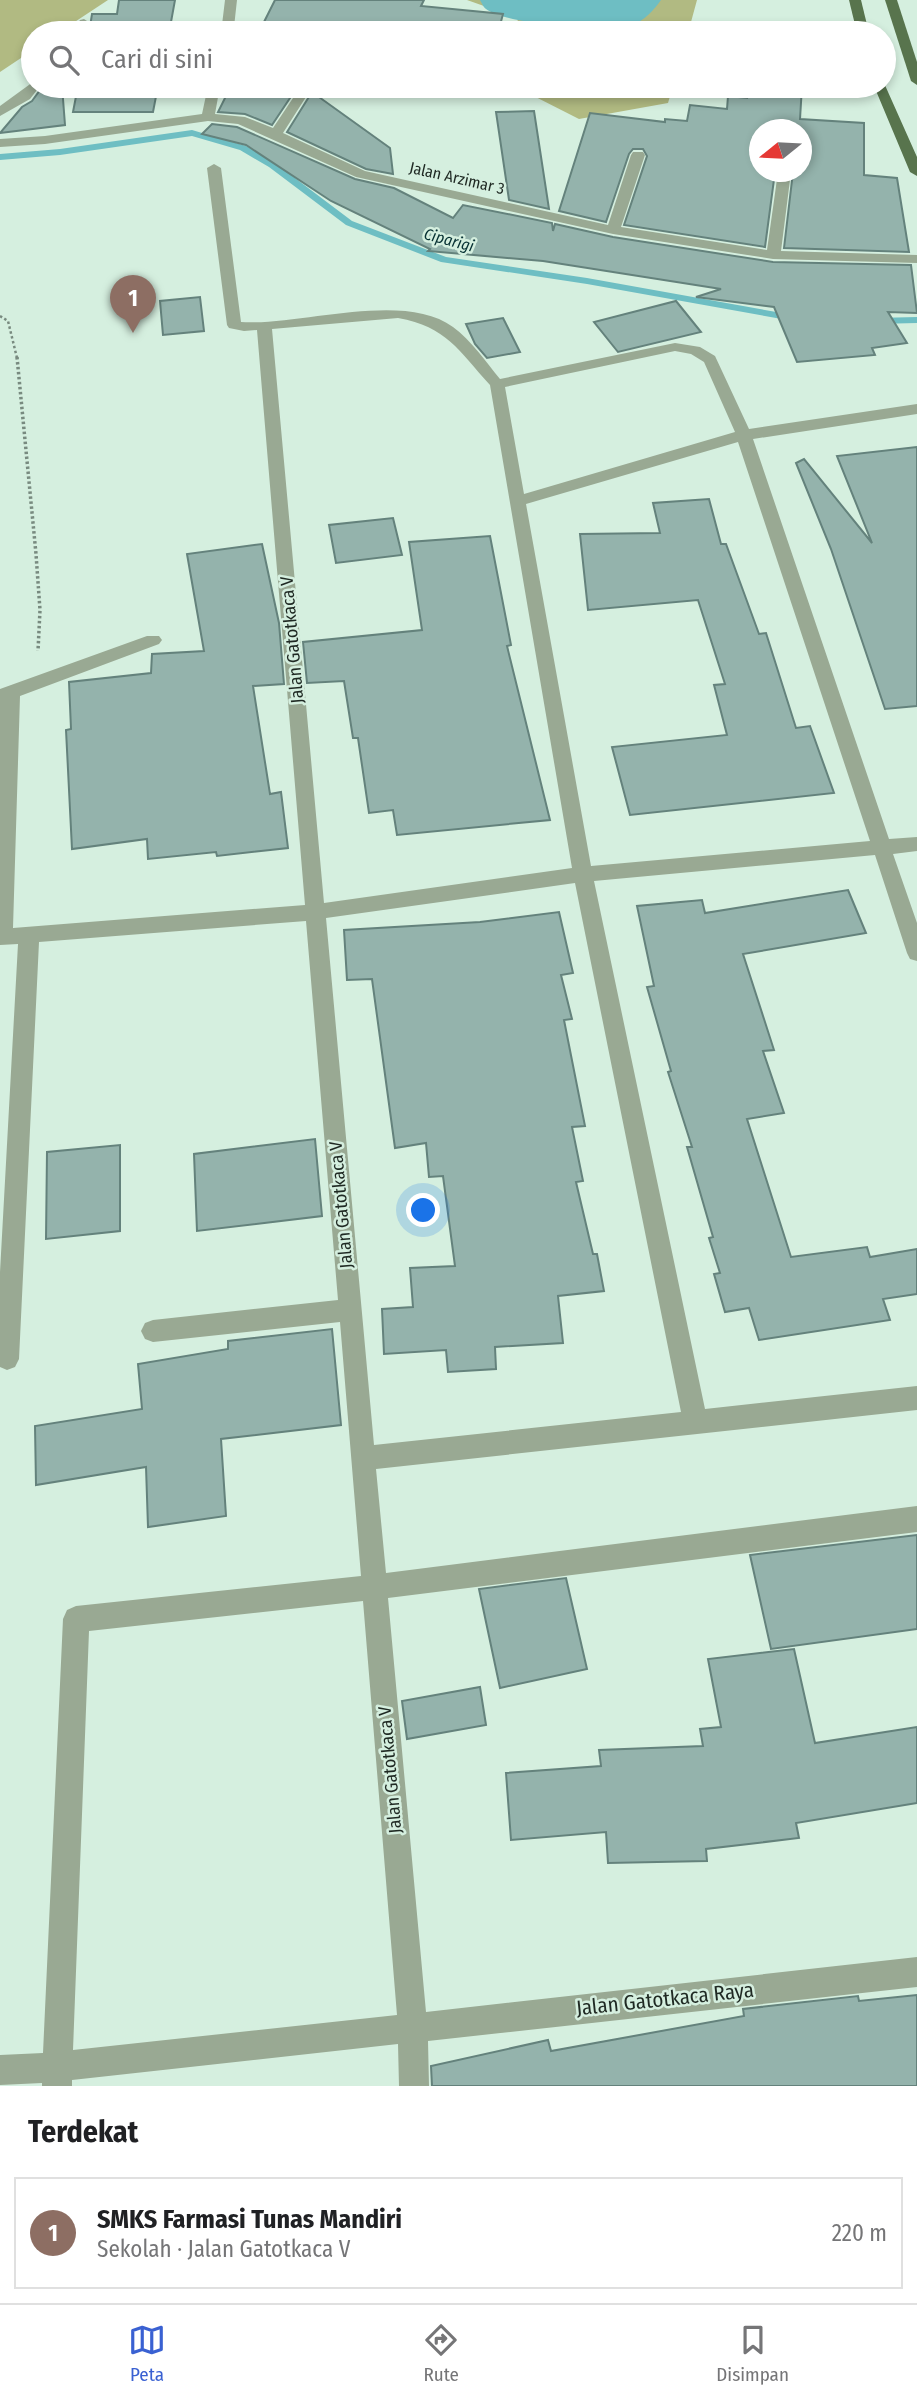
<!DOCTYPE html>
<html lang="id">
<meta charset="utf-8">
<style>
:root{--surface:#fff;--page:#f6f6f6;--text:#202124;--muted:#757577;--line:#e0e0e0;--accent:#3a61d2}
body{margin:0;font-family:"Fira Sans Condensed",sans-serif;background:var(--page);color:var(--text)}
.compass{position:absolute;left:749px;top:119px;width:63px;height:63px;border-radius:50%;background:var(--surface);box-shadow:0 4px 10px #0003;rotate:252deg}
.you{position:absolute;left:424px;top:1211px;width:24px;height:24px;margin:-18px;border:5px solid #fff;border-radius:50%;background:#1a73e8;box-shadow:0 0 0 10px #1a73e833}
.badge{display:grid;place-items:center;width:46px;height:46px;border-radius:50%;background:var(--accent);color:#fff;font-size:23px;font-weight:700}
.pin{position:absolute;translate:-50% -58px;filter:drop-shadow(0 2px 4px #0008)}
.pin::after{content:'';position:absolute;top:37px;width:24px;height:21px;background:inherit;clip-path:polygon(0 0,100% 0,50% 100%)}
.list{margin:0;padding:0;list-style:none}
h2{display:flex;justify-content:space-between;align-items:center;height:91px;margin:0;padding:0 28px;font-size:30px}
h2 small{font-size:23px;font-weight:400;color:var(--muted)}
.list li{display:grid;grid-template-columns:46px 1fr auto;gap:21px;align-items:center;box-sizing:border-box;height:112px;margin:0 14px 14px;padding:0 14px;border:2px solid var(--line);border-radius:0px}
.list b{display:block;font-size:26px;white-space:nowrap}
.list p{margin:0;font-size:23px;white-space:nowrap;color:var(--muted)}
.list em{font-size:23px;font-style:normal;color:var(--muted)}
.icon{flex:none;width:38px;height:38px;fill:none;stroke:currentColor;stroke-width:2;stroke-linecap:round;stroke-linejoin:round}
.map{position:relative;flex:none;width:917px;height:2086px;overflow:hidden}
.search{position:absolute;background:var(--surface);box-shadow:0 4px 10px #0003;left:21px;right:21px;top:21px;height:77px;display:flex;align-items:center;gap:18px;box-sizing:border-box;padding:0 24px;border-radius:38px;color:var(--muted);font-size:26px}
.sheet{height:217px;background:var(--surface)}
nav{display:flex;justify-content:space-around;align-items:center;box-sizing:border-box;height:98px;border-top:2px solid var(--line);background:var(--surface);font-size:19px;color:var(--muted)}
nav a{display:grid;justify-items:center;gap:4px}
nav .on{color:var(--accent)}
.map>svg:first-child{display:block}
</style>
<div class="map">
<svg width="917" height="2086" viewBox="0 0 917 2086">
<rect width="100%" height="100%" fill="#d5efdf"/>
<g fill="#b1ba82">
<path d="M0,0h108l-50,33h-25v17l-33,22z"/>
<path d="M467,0h230l-9,33h-172l2,-15z"/>
<path d="M514,86h159l-5,17 -89,16z"/>
</g>
<g fill="none" stroke-linecap="round" stroke-linejoin="round">
<g fill="#6ebec3" fill-rule="evenodd">
<path d="M192,130l54,16 29,17 77,58 94,36 141,21 206,37 5,3 -5,3 -206,-37 -146,-22 -95,-37 -77,-58 -29,-17 -48,-14 -132,19 -60,5v-6l60,-5z"/>
<path d="M917,317v6l-41,1 -5,-3 5,-3z"/>
</g>
<path fill="#6ebec3" fill-rule="evenodd" d="M480,0h181c-7,10 -17,21 -29,25 -24,7 -126,0 -146,-16 -3,-2 -4,-6 -6,-9z"/>
</g>
<g fill="#94b3ac" stroke="#64827c" stroke-width="2">
<path d="M119,0h56l-6,33h-80l3,-19h25z"/>
<path d="M275,0h149l-3,6 82,8 -5,19h12h-177l-26,-10 -44,1z"/>
<path d="M43,86h19l3,39 -65,8 22,-26 10,-6z"/>
<path d="M78,86h80l-5,26h-80z"/>
<path d="M231,86h67l-26,39 -27,-11 -27,-2z"/>
<path d="M316,86h192l-1,7 -73,-3 -2,7 -118,-8z"/>
<path d="M746,86h56l-2,33 64,4v52l33,3 12,74 -125,-4 9,-76h9v-42h-42v42h15l-10,75 -141,-22 23,-69 -4,-7h-10l-4,5 -23,68 -47,-11 31,-98 75,9v-3l22,2 3,-16 37,4 1,-13 19,2z"/>
<path d="M312,92l78,56 3,26 -27,-5 -79,-37z"/>
<path d="M534,111l15,98 -40,-9 -13,-88z"/>
<path d="M212,124l25,3 118,52 39,9 59,30 10,-13 89,18 1,8 2,-7 58,13 160,25 138,3 6,48 -29,-1 19,31 -35,5 3,7 -78,7 -23,-55 -78,-10 25,-8 -178,-28 -115,-10 2,-2 -99,-48 -85,-56 -44,-11z"/>
<path d="M200,297l4,34 -41,4 -3,-34z"/>
<path d="M676,301l25,31 -83,20 -24,-30z"/>
<path d="M503,318l17,34 -33,6 -12,-14 -9,-20z"/>
<path d="M917,447v259l-32,3 -54,-160 -35,-86 8,-4 68,84 -35,-87z"/>
<path d="M709,499l12,45h5l33,90 7,-1 30,95 14,-2 24,67 -204,22 -18,-68 115,-12 -13,-50 11,-1 -27,-84 -110,10 -8,-76 80,-1 -7,-30z"/>
<path d="M393,518l9,37 -66,8 -7,-38z"/>
<path d="M490,536l21,109 -4,1 43,174 -153,15 -4,-25 -24,3 -11,-75h-5l-9,-57 -37,2 -4,-41 119,-12 -13,-88z"/>
<path d="M262,544l17,79 5,61 -31,2 17,108 11,-2 7,56 -71,8 -1,-4 -68,7 -1,-20 -75,10 -6,-119 5,-1 -2,-47 82,-9 1,-19 52,-3 -17,-97z"/>
<path d="M848,890l18,43 -123,21 31,96 -11,1 21,62 -37,6 44,138 76,-10 3,10 47,-8v45l-34,5 7,21 -131,20 -10,-32 -24,4 -11,-38 6,-1 -11,-35 4,-1 -26,-90h5l-24,-75 3,-1 -24,-84 7,-1 -17,-80 65,-6 3,13z"/>
<path d="M559,912l14,61 -12,2 11,44 -8,1 21,106 -13,1 11,54 -7,1 17,72h4l7,37 -46,5 5,47 -68,4 1,22 -48,3 -2,-22 -62,4 -2,-45 31,-2 -3,-39 45,-2 -12,-90 -14,1 -3,-34 -31,5 -23,-169 -25,1 -3,-50 136,-8z"/>
<path d="M315,1139l7,77 -125,15 -3,-77z"/>
<path d="M120,1145v86l-74,8 1,-87z"/>
<path d="M332,1329l9,96 -120,14 5,77 -78,11 -2,-60 -110,18 -1,-59 107,-17 -4,-45 90,-15v-8z"/>
<path d="M917,1535v94l-146,20 -21,-94z"/>
<path d="M566,1578l21,91 -87,19 -21,-99z"/>
<path d="M794,1649l21,94 102,-16v76l-121,20 3,15 -93,11 1,12 -99,2 -2,-31 -95,8 -5,-67 95,-7 -2,-16 104,-4 -3,-17 21,-2 -13,-68z"/>
<path d="M480,1687l6,38 -79,14 -5,-38z"/>
<path d="M917,1995v91h-485l-1,-20 117,-26 3,11 193,-35 -1,-7 115,-13 1,5z"/>
</g>
<g fill="none" stroke-linecap="round" stroke-linejoin="round">
<path stroke="#788a7f" stroke-width="2.5" stroke-dasharray="2.5 2.5" stroke-linecap="butt" d="M0,316l8,5 9,37"/>
<path stroke="#788a7f" stroke-width="3.5" stroke-dasharray="2.5 2.5" stroke-linecap="butt" d="M17,357l19,197 4,56 -2,41"/>
<g fill="#99a993" fill-rule="evenodd">
<path d="M225,0h12l-3,27 72,-2 24,8h-109z"/>
<path d="M84,19l6,4 -8,10h-12l10,-13z"/>
<path d="M33,82v4h7l-10,13 -30,17v-10z"/>
<path d="M208,86h12l-5,28 30,3 28,11 28,-42h12l-30,47 82,38 243,54 23,-70 2,-3h10l2,3 -24,72 146,23 11,-78h13l-10,79 136,4v8l-144,-4 -160,-25 -257,-57 -118,-53 -30,-3 -163,23 -45,3v-8l45,-3 157,-22z"/>
<path d="M214,164l7,4 20,154c58,4 163,-32 212,5 18,13 33,35 47,52l175,-36 25,4 15,9 34,73 168,-25v10l-164,25 136,400 28,-2v14l-24,3 24,69v38l-7,-2 -3,-6 -32,-98 -281,26 111,528 212,-23v24l-541,59 10,104 531,-67v26l-529,66 38,414 491,-55v30l-489,54 1,45h-30l-1,-42 -326,36v6h-30v-3l-42,2v-30l43,-2 20,-434 4,-9 9,-4 285,-30 -21,-254 -187,20 -8,-3 -4,-8 4,-8 8,-3 185,-20 -32,-379 -267,21 -20,417 -4,8 -8,3 -7,-3v-95l18,-328 -18,1v-256l147,-53h12l3,4 -3,4 -139,52 -7,232 292,-23 -48,-575 -13,1 -15,-3 -2,-3 -20,-157zM398,318c49,9 60,32 92,67l82,483 -248,35 -52,-574zM675,351l16,3 13,8 31,70 -211,62 -19,-107zM738,442l132,399 -279,25 -65,-362zM575,883l106,529 -307,33 -48,-527zM363,1601l34,414 -324,35 16,-419z"/>
</g>
<g fill="#58744d" fill-rule="evenodd">
<path d="M849,0h12l8,33h-12z"/>
<path d="M885,0h12l20,62v23l-6,-4z"/>
<path d="M884,83l33,74v19l-7,-4 -36,-86h10z"/>
</g>
</g>
<g text-anchor="middle" dominant-baseline="central" stroke-width="5" stroke-linejoin="round" paint-order="stroke">
<g font-size="16" fill="#1f2923" stroke="#d5efdf">
<text transform="translate(457 178) rotate(13)">Jalan Arzimar 3</text>
</g>
<g font-size="16" font-style="italic" fill="#063032" stroke="#d5efdf">
<text transform="translate(449 240) rotate(15)">Ciparigi</text>
</g>
<g font-size="18" fill="#1f2923" stroke="#d5efdf">
<text transform="translate(292 640) rotate(-95)">Jalan Gatotkaca V</text>
<text transform="translate(341 1205) rotate(-95)">Jalan Gatotkaca V</text>
<text transform="translate(390 1770) rotate(-95)">Jalan Gatotkaca V</text>
</g>
<g font-size="21" fill="#1f2923" stroke="#d5efdf">
<text transform="translate(665 1999) rotate(-6)">Jalan Gatotkaca Raya</text>
</g>
</g>
</svg>
<svg class="compass" viewBox="-18 -18 36 36"><path d="M0-13l5 13h-10z" fill="#e53935"/><path d="M0 13l5-13h-10z" fill="#757577"/></svg>
<div class="you"></div>
<div class="pin badge" style="left:133px;top:333px;background:#8d6e63">1</div>
<div class="search"><svg class="icon" aria-label="search" viewBox="0 0 24 24"><circle cx="10" cy="10" r="6"/><path d="M15 15l6 6"/></svg>Cari di sini</div>
</div>
<section class="sheet">
<h2>Terdekat<small></small></h2>
<ul class="list">
<li><span class="badge" style="background:#8d6e63">1</span><div><b>SMKS Farmasi Tunas Mandiri</b><p>Sekolah · Jalan Gatotkaca V</p></div><em>220 m</em></li>
</ul>
</section>
<nav>
<a class="on"><svg class="icon" aria-label="map" viewBox="0 0 24 24"><path d="M3 6l6-2 6 2 6-2v14l-6 2-6-2-6 2zM9 4v14M15 6v14"/></svg>Peta</a>
<a><svg class="icon" aria-label="directions" viewBox="0 0 24 24"><path d="M12 3l9 9-9 9-9-9zM9 14v-3h6M13 9l2 2-2 2"/></svg>Rute</a>
<a><svg class="icon" aria-label="saved" viewBox="0 0 24 24"><path d="M7 4h10v16l-5-4-5 4z"/></svg>Disimpan</a>
</nav>
